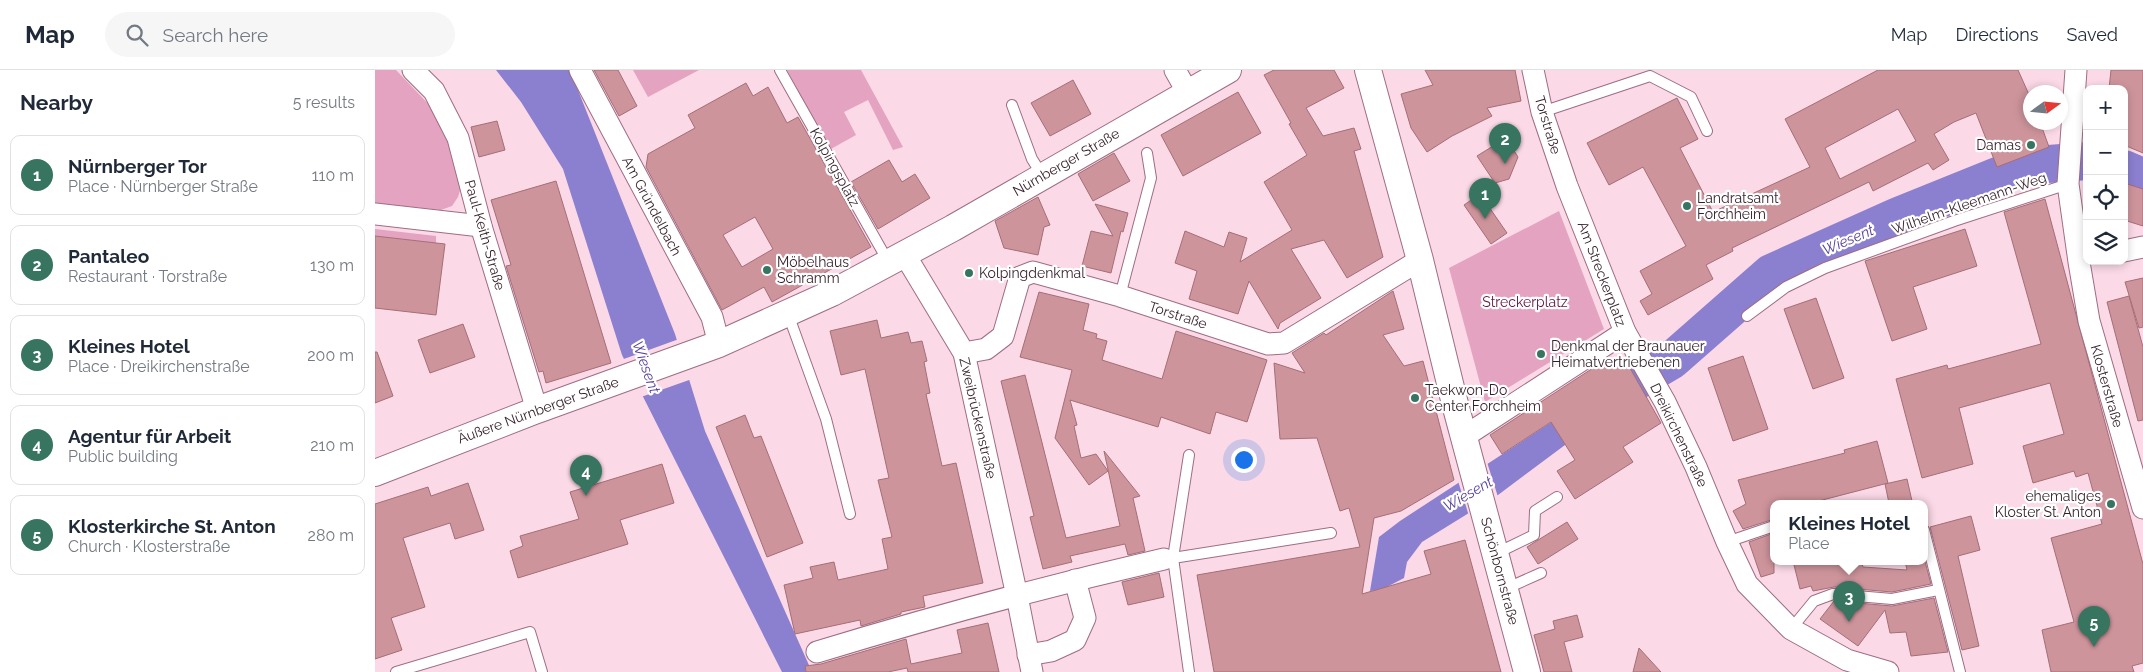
<!DOCTYPE html>
<meta charset="utf-8">
<style>
:root{--surface:#fff;--page:#f6f6f7;--text:#1f2937;--muted:#747a83;--line:#e0e1e3;--accent:#377561}
body{margin:0;font-family:Raleway,sans-serif;background:var(--page);color:var(--text)}
.controls{position:absolute;right:15px;top:15px;display:grid;overflow:hidden;border-radius:10px;box-shadow:0 2px 8px #0003}
.controls button{width:45px;height:45px;display:grid;place-items:center;padding:0;border:0;border-bottom:1px solid var(--line);background:var(--surface);color:var(--text);font:25px sans-serif}
.compass{position:absolute;left:1648px;top:15px;width:45px;height:45px;border-radius:50%;background:var(--surface);box-shadow:0 2px 8px #0003;rotate:75deg}
.you{position:absolute;left:868px;top:389px;width:18px;height:18px;margin:-12px;border:4px solid #fff;border-radius:50%;background:#1a73e8;box-shadow:0 0 0 8px #1a73e833}
.badge{display:grid;place-items:center;width:32px;height:32px;border-radius:50%;background:var(--accent);color:#fff;font-size:16px;font-weight:700}
.pin{position:absolute;translate:-50% -41px;filter:drop-shadow(0 1px 2px #0008)}
.pin::after{content:'';position:absolute;top:26px;width:18px;height:15px;background:inherit;clip-path:polygon(0 0,100% 0,50% 100%)}
.popup{position:absolute;left:1395px;top:430px;width:158px;height:65px;box-sizing:border-box;display:grid;place-content:center;border-radius:10px;background:var(--surface);filter:drop-shadow(0 1px 4px #0005);font-size:16px;white-space:nowrap;color:var(--muted)}
.popup b{font-size:19px;color:var(--text)}
.popup::after{content:'';position:absolute;left:50%;top:100%;margin-left:-10px;border:10px solid transparent;border-top-color:var(--surface)}
.list{margin:0;padding:0;list-style:none}
h2{display:flex;justify-content:space-between;align-items:center;height:65px;margin:0;padding:0 20px;font-size:21px}
h2 small{font-size:16px;font-weight:400;color:var(--muted)}
.list li{display:grid;grid-template-columns:32px 1fr auto;gap:15px;align-items:center;box-sizing:border-box;height:80px;margin:0 10px 10px;padding:0 10px;border:1px solid var(--line);border-radius:10px}
.list b{display:block;font-size:19px;white-space:nowrap}
.list p{margin:0;font-size:16px;white-space:nowrap;color:var(--muted)}
.list em{font-size:16px;font-style:normal;color:var(--muted)}
.icon{flex:none;width:28px;height:28px;fill:none;stroke:currentColor;stroke-width:2;stroke-linecap:round;stroke-linejoin:round}
.map{position:relative;flex:none;width:1768px;height:602px;overflow:hidden}
header{display:flex;align-items:center;gap:30px;box-sizing:border-box;height:70px;padding:0 25px;background:var(--surface);border-bottom:1px solid var(--line)}
header strong{font-size:24px}
nav{display:flex;gap:28px;margin-inline-start:auto;font-size:18px}
.search{width:350px;height:45px;background:var(--page);display:flex;align-items:center;gap:12px;box-sizing:border-box;padding:0 18px;border-radius:28px;color:var(--muted);font-size:19px}
main{display:flex}
aside{flex:1;background:var(--surface)}
.map>svg:first-child{display:block}
</style>
<header>
<strong>Map</strong>
<div class="search"><svg class="icon" aria-label="search" viewBox="0 0 24 24"><circle cx="10" cy="10" r="6"/><path d="M15 15l6 6"/></svg>Search here</div>
<nav><a>Map</a><a>Directions</a><a>Saved</a></nav>
</header>
<main>
<aside>
<h2>Nearby<small>5 results</small></h2>
<ul class="list">
<li><span class="badge">1</span><div><b>Nürnberger Tor</b><p>Place · Nürnberger Straße</p></div><em>110 m</em></li>
<li><span class="badge">2</span><div><b>Pantaleo</b><p>Restaurant · Torstraße</p></div><em>130 m</em></li>
<li><span class="badge">3</span><div><b>Kleines Hotel</b><p>Place · Dreikirchenstraße</p></div><em>200 m</em></li>
<li><span class="badge">4</span><div><b>Agentur für Arbeit</b><p>Public building</p></div><em>210 m</em></li>
<li><span class="badge">5</span><div><b>Klosterkirche St. Anton</b><p>Church · Klosterstraße</p></div><em>280 m</em></li>
</ul>
</aside>
<div class="map">
<svg width="1768" height="602" viewBox="0 0 1768 602">
<rect width="100%" height="100%" fill="#fbd9e7"/>
<g fill="#e4a3c1">
<path d="M0,0h21l41,43 13,28 11,46 -3,10 -6,9 -11,4 -66,-7z"/>
<path d="M258,0h66l-51,27z"/>
<path d="M412,0h74l42,77 -10,3 -25,-50 -24,12 12,23 -27,15z"/>
<path d="M1184,141l45,118 -119,73 -36,-134z"/>
<path d="M0,159l61,7v7l-61,-7z"/>
</g>
<g fill="#8b7fcf">
<path d="M121,0h74l105,264 30,97 107,241h-30l-160,-317 -59,-186 -42,-67z"/>
<path d="M1201,336l15,23 -26,16 -67,50 -76,47 -15,20 -3,16 -23,12 -11,1 9,-54 21,-16z"/>
</g>
<g fill="#fbd9e7">
<path d="M304,269l13,40 -51,18 -20,-37z"/>
<path d="M1112,392l11,35 -29,19 -11,-35z"/>
</g>
<g fill="none" stroke-linecap="round" stroke-linejoin="round">
<g stroke="#8b7fcf" stroke-width="38">
<path d="M1749,99l19,8"/>
<path d="M1263,310l34,-20 99,-87 127,-57 124,-50 65,-5"/>
</g>
</g>
<g fill="#ce949c" stroke="#a56e76" fill-rule="evenodd">
<path d="M219,0h24l19,36 -18,10z"/>
<path d="M899,0h60l10,18 -38,20 17,28 31,-8 7,21 -7,2 29,106 -36,21 -23,-38 -33,9 30,49 -41,25 -2,6 -29,-48 -11,33 -49,-15 8,-28 -22,-8 10,-32 39,16 5,-15 18,6 -7,24 52,-32 -28,-48 43,-27 -18,-31 2,-1 -27,-48z"/>
<path d="M1050,0h90l6,31 -34,7 5,8 -40,20 -25,16 -16,-24 -10,-34 32,-9z"/>
<path d="M1503,0h140l13,29v23h9l9,25 -52,20 -21,-54 -22,9 -20,12 15,26 -16,10 -5,-7 -55,28 -4,-9 -137,66 1,3 -27,14 7,14 -65,36 -8,-14 12,-7 -12,-23 46,-25 -43,-79 -34,18 -22,-42 90,-45 21,41 -18,9 33,64 97,-45 -25,-48zM1523,39l18,32 -76,38 -15,-31z"/>
<path d="M1736,0h32v83l-19,-8v-56h-15z"/>
<path d="M698,10l18,34 -41,22 -19,-33z"/>
<path d="M371,13l7,13 15,-9 19,36 11,-6 73,130 -99,55 -8,-15 -42,23 -76,-143 2,-13 47,-26 -7,-13zM380,147l18,32 -31,18 -19,-32z"/>
<path d="M863,22l23,41 -78,43 -22,-41z"/>
<path d="M122,51l8,29 -26,7 -8,-30z"/>
<path d="M1131,68l12,19 -9,22 -14,4 -18,-27z"/>
<path d="M739,83l16,28 -37,20 -15,-27z"/>
<path d="M514,90l13,22 13,-8 15,24 -52,31 -27,-47z"/>
<path d="M181,111l55,182 -65,20 -3,-12 -4,1 -33,-106 5,-1 -20,-65z"/>
<path d="M1749,113l19,6v37l-19,-6z"/>
<path d="M1105,124l27,39 -16,11 -27,-39z"/>
<path d="M663,127l12,28 -6,2 -6,28 -34,-7 -9,-27z"/>
<path d="M1670,129l98,365v99l-11,3 2,6h-83l-9,-42 32,-8 -23,-84 51,-14 -14,-51 -12,4 -2,-6 -41,12 -10,-37 41,-12 -14,-51 -91,25 14,56 -51,14 -26,-99 51,-14 1,4 93,-25 -37,-132z"/>
<path d="M720,134l33,9 -5,19 -2,-1 -10,42 -29,-7 9,-35 22,5z"/>
<path d="M1590,159l12,37 -64,21 14,42 -35,12 -27,-80z"/>
<path d="M0,166l70,8 -9,71 -61,-7z"/>
<path d="M1768,208v49l-4,1 -14,-46z"/>
<path d="M1018,221l11,38 -21,6 21,31 19,-5 31,119 -53,31 -27,7 -12,76 69,-20 -7,-23 41,-11 36,132h-287l-17,-97 163,-28 -11,-39 -9,3 -23,-73 -37,1 -6,-76 31,10 -13,-20 32,-20 2,2z"/>
<path d="M664,222l50,12 -6,26 14,4 -1,4 11,3 -5,19 60,19 14,-48 91,29 -20,62 -31,-10 -6,22 -49,-17 -3,10 -88,-27 7,25 -3,1 7,32 15,-4 12,17 -19,14 -34,-47 17,-68 -52,-13z"/>
<path d="M1754,226l14,51v73l-5,1 -31,-119z"/>
<path d="M1441,228l28,80 -31,11 -29,-80z"/>
<path d="M502,250l4,18 27,-6 3,11 11,-2 5,20 -3,1 6,31 -4,1 16,72 14,-3 27,120 -60,13 2,11 -24,5v2l-40,12 -1,-6 -65,14 -11,-49 29,-7 -3,-11 24,-5 4,18 50,-11 -6,-30 10,-2 -14,-57 11,-2 -24,-109 -24,6 -11,-44z"/>
<path d="M88,254l12,33 -45,16 -12,-33z"/>
<path d="M0,282h2l16,44 -18,7z"/>
<path d="M1368,286l25,73 -35,12 -25,-73z"/>
<path d="M1235,287l7,10 9,-6 35,62 -38,24 10,15 -58,37 -18,-28 18,-11 -24,-38 -49,32 -12,-19z"/>
<path d="M650,305l41,163 54,-12 -16,-75 36,45 -7,2 12,53 -17,4 -3,-11 -55,12 2,6 -29,7 -13,-52 4,-1 -33,-135z"/>
<path d="M370,345l9,23 7,-2 42,107 -36,14 -51,-130z"/>
<path d="M1502,371l11,42 -77,20h-37v16l-31,10 -10,-18 13,-7 -8,-24 107,-27 -1,-3z"/>
<path d="M287,394l12,39 -54,17 8,24 -110,34 -8,-27 13,-5 -3,-10 59,-17 -9,-27z"/>
<path d="M1532,409l5,22 -23,2 -4,-19z"/>
<path d="M93,413l16,47 -29,9 -5,-16 -47,15 22,69 -34,11 11,32 -27,9v-155l53,-17 3,9z"/>
<path d="M1596,446l9,34 -22,6 21,90 -17,4 -32,-123z"/>
<path d="M1192,452l11,17 -40,25 -11,-17z"/>
<path d="M1399,463v40l-13,4 -12,-35z"/>
<path d="M1549,488l7,26 -39,8 -58,-5 -21,4 -2,-5 -11,3 -7,-28h68l2,6 44,3 -2,-9h19z"/>
<path d="M784,503l5,24 -36,8 -6,-23z"/>
<path d="M1559,528l14,54 -37,4 -5,-24 -16,1 -5,-23 -27,36 -38,-27 14,-18 58,5z"/>
<path d="M1202,545l6,22 -19,5 8,30h-28l-10,-37 21,-6 -2,-8z"/>
<path d="M613,553l11,49h-91l-1,-4 -19,4h-82l-1,-6 16,-2 85,-25 5,25 51,-11 -5,-23z"/>
<path d="M1264,578l22,24h-28z"/>
</g>
<g fill="none" stroke-linecap="round" stroke-linejoin="round">
<g stroke="#9e6d84" stroke-width="12">
<g id="service">
<path d="M405,0l109,193"/>
<path d="M637,35l20,54 10,16"/>
<path d="M1167,42l108,-36 41,21 16,34"/>
<path d="M745,226l31,-118 -4,-25"/>
<path d="M413,244l38,105 24,95"/>
<path d="M1372,246l39,-29 39,-19 129,-47 114,-37"/>
<path d="M814,385l-16,103 158,-25"/>
<path d="M1549,460l36,142"/>
<path d="M1352,472l47,-16"/>
<path d="M1120,484l39,-19 1,-24 22,-14"/>
<path d="M791,489l7,-1 16,114"/>
<path d="M1130,519l36,-16"/>
<path d="M1416,559l23,-28 19,-7 59,5 46,-9"/>
<path d="M21,602l134,-40 12,40"/>
</g>
</g>
<g stroke="#9e6d84" stroke-width="23">
<g id="minor">
<path d="M38,0l21,21 24,47 23,88 56,184"/>
<path d="M205,0l132,247 7,27"/>
<path d="M800,0l13,23"/>
<path d="M1158,0l9,42 25,74 58,146 40,70 31,65 31,75 20,42 44,45 56,31 41,12"/>
<path d="M1701,0l-8,114 11,78 10,59 54,187"/>
<path d="M0,144l106,12"/>
<path d="M1749,181l19,-4"/>
<path d="M530,185l59,98 53,243 15,76"/>
<path d="M589,283l22,-4 17,-13 17,-59 13,-5 87,24 148,48 16,-1 136,-83"/>
<path d="M1090,366l160,-104"/>
<path d="M442,582c115,-35 230,-66 347,-93"/>
<path d="M653,585l23,-4 24,-11 10,-22 -10,-38"/>
</g>
</g>
<g stroke="#9e6d84" stroke-width="28">
<g id="tertiary">
<path d="M993,0l52,190 35,144 72,268"/>
<path d="M0,403l162,-63 182,-66 113,-51 121,-65 275,-158"/>
</g>
</g>
<use href="#service" stroke="#fff" stroke-width="10"/>
<use href="#minor" stroke="#fff" stroke-width="21"/>
<use href="#tertiary" stroke="#fff" stroke-width="26"/>
</g>
<g fill="#377561" stroke="#fff" stroke-width="2">
<circle cx="1656" cy="75" r="5"/>
<circle cx="1312" cy="136" r="5"/>
<circle cx="392" cy="200" r="5"/>
<circle cx="594" cy="203" r="5"/>
<circle cx="1166" cy="284" r="5"/>
<circle cx="1040" cy="328" r="5"/>
<circle cx="1736" cy="434" r="5"/>
</g>
<g text-anchor="middle" dominant-baseline="central" stroke-width="4.5" stroke-linejoin="round" paint-order="stroke">
<g font-size="14" fill="#331f29" stroke="#fff">
<text transform="translate(1173 55) rotate(73)">Torstraße</text>
<text transform="translate(691 92) rotate(-30)">Nürnberger Straße</text>
<text transform="translate(460 97) rotate(61)">Kolpingsplatz</text>
<text transform="translate(1594 133) rotate(-19)">Wilhelm-Kleemann-Weg</text>
<text transform="translate(277 136) rotate(62)">Am Gründelbach</text>
<text transform="translate(110 165) rotate(74)">Paul-Keith-Straße</text>
<text transform="translate(1227 204) rotate(69)">Am Streckerplatz</text>
<text transform="translate(803 245) rotate(18)">Torstraße</text>
<text transform="translate(1732 316) rotate(74)">Klosterstraße</text>
<text transform="translate(163 340) rotate(-20)">Äußere Nürnberger Straße</text>
<text transform="translate(603 348) rotate(77)">Zweibrückenstraße</text>
<text transform="translate(1304 365) rotate(64)">Dreikirchenstraße</text>
<text transform="translate(1125 501) rotate(75)">Schönbornstraße</text>
</g>
<g font-size="14" fill="#331f29" stroke="#fff" text-anchor="start">
<text x="1646" y="75" text-anchor="end">Damas</text>
<text x="1322" y="128">Landratsamt<tspan x="1322" dy="16">Forchheim</tspan></text>
<text x="402" y="192">Möbelhaus<tspan x="402" dy="16">Schramm</tspan></text>
<text x="604" y="203">Kolpingdenkmal</text>
<text x="1176" y="276">Denkmal der Braunauer<tspan x="1176" dy="16">Heimatvertriebenen</tspan></text>
<text x="1050" y="320">Taekwon-Do<tspan x="1050" dy="16">Center Forchheim</tspan></text>
<text x="1726" y="426" text-anchor="end">ehemaliges<tspan x="1726" dy="16">Kloster St. Anton</tspan></text>
</g>
<g font-size="14" fill="#621541" stroke="#fff">
<text x="1150" y="232">Streckerplatz</text>
</g>
<g font-size="15" font-style="italic" fill="#553f9e" stroke="#fff">
<text transform="translate(1473 170) rotate(-23)">Wiesent</text>
<text transform="translate(271 297) rotate(70)">Wiesent</text>
<text transform="translate(1093 424) rotate(-30)">Wiesent</text>
</g>
</g>
</svg>
<div class="controls">
<button>+</button>
<button>−</button>
<button><svg class="icon" aria-label="locate" viewBox="0 0 24 24"><circle cx="12" cy="12" r="6"/><path d="M12 2v4M12 18v4M2 12h4M18 12h4"/></svg></button>
<button><svg class="icon" aria-label="layers" viewBox="0 0 24 24"><path d="M12 4l9 5-9 5-9-5zM3 14l9 5 9-5"/></svg></button>
</div>
<svg class="compass" viewBox="-18 -18 36 36"><path d="M0-13l5 13h-10z" fill="#e53935"/><path d="M0 13l5-13h-10z" fill="#747a83"/></svg>
<div class="you"></div>
<div class="pin badge" style="left:1110px;top:149px">1</div>
<div class="pin badge" style="left:1130px;top:94px">2</div>
<div class="pin badge" style="left:1474px;top:552px">3</div>
<div class="popup"><b>Kleines Hotel</b>Place</div>
<div class="pin badge" style="left:211px;top:426px">4</div>
<div class="pin badge" style="left:1719px;top:577px">5</div>
</div>
</main>
